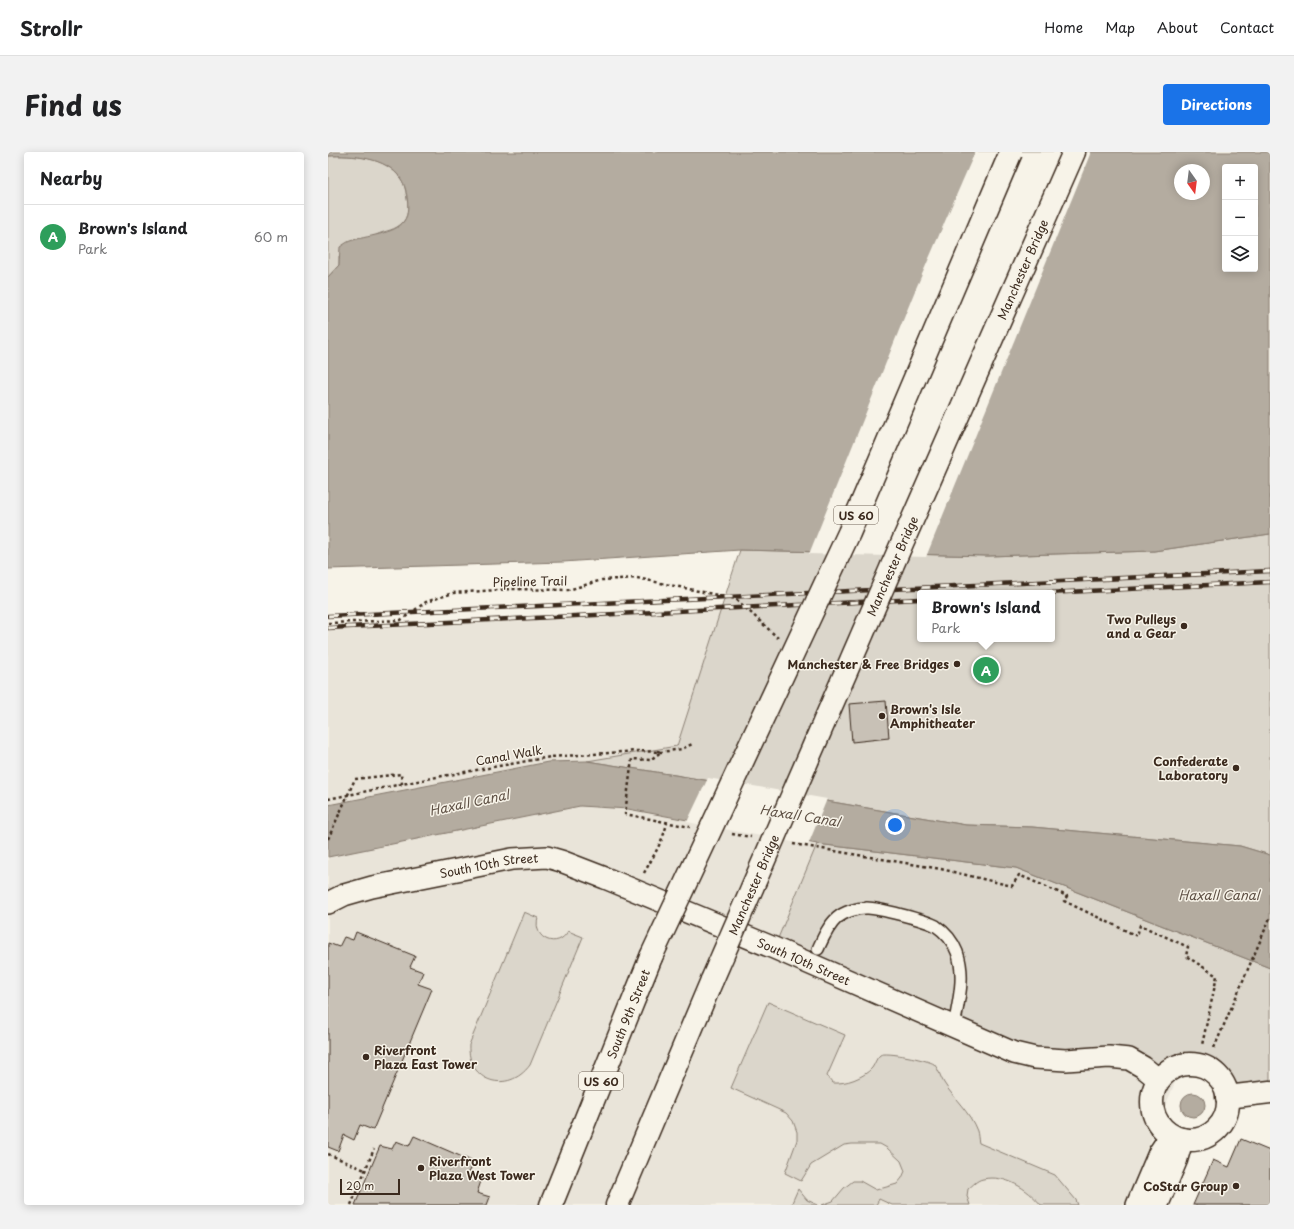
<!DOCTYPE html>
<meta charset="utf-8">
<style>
:root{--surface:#fff;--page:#f2f2f2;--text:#202124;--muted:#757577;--line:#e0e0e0;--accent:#1a73e8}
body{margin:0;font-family:"Playpen Sans",sans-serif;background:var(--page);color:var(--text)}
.controls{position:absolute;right:12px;top:12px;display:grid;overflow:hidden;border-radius:4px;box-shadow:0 2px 10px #0003}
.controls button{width:36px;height:36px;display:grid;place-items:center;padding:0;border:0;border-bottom:1px solid var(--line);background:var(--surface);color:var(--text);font:20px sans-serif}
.compass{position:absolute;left:846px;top:12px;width:36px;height:36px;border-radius:50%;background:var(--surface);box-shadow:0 2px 10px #0003;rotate:166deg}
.scale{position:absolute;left:12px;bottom:10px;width:60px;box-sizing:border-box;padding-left:4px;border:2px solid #3b2a1e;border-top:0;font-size:11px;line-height:14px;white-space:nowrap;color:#3b2a1e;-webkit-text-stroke:3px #f7f3e8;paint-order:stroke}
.you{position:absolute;left:567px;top:673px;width:14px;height:14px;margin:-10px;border:3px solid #fff;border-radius:50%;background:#1a73e8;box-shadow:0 0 0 6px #1a73e833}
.badge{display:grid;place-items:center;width:26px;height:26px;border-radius:50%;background:var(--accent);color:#fff;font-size:13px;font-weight:700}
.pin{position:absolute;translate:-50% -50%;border:2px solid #fff;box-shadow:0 1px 4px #0006}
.popup{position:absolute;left:589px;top:438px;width:138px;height:52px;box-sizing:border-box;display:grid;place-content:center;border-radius:4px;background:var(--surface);filter:drop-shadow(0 1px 3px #0005);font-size:13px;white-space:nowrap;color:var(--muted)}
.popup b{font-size:15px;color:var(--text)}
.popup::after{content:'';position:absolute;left:50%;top:100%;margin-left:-8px;border:8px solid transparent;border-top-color:var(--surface)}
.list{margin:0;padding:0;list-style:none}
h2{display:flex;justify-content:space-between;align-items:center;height:52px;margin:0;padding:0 16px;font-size:17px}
h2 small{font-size:13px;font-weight:400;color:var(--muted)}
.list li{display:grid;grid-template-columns:26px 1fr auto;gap:12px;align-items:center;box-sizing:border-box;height:64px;padding:0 16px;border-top:1px solid var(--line)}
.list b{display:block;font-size:15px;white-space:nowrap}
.list p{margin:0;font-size:13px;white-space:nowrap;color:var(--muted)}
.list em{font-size:13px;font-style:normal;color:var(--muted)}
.icon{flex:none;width:22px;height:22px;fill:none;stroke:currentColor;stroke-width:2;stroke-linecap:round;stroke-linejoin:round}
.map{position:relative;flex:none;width:942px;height:1053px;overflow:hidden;border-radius:4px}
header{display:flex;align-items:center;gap:24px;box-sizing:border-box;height:56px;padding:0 20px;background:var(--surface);border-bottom:1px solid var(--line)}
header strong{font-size:19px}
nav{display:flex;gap:22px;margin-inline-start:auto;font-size:14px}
.intro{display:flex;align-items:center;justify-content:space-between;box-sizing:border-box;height:96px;padding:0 24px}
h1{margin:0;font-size:28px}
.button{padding:10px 18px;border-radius:4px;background:var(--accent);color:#fff;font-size:14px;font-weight:700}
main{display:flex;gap:24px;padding:0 24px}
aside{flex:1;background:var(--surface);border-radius:4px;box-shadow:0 2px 10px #0003}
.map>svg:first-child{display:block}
</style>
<header>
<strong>Strollr</strong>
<nav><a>Home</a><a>Map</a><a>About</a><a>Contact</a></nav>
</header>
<div class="intro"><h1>Find us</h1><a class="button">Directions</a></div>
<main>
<aside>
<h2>Nearby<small></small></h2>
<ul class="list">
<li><span class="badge" style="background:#2e9e5b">A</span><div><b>Brown's Island</b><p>Park</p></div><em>60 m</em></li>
</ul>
</aside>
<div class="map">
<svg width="942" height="1053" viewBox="0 0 942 1053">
<rect width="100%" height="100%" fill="#f7f3e8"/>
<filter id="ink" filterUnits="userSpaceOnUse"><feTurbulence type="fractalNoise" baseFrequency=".025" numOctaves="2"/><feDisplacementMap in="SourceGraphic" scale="8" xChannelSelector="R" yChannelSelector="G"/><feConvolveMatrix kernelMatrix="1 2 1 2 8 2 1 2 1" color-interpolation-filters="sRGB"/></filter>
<g filter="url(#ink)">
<path fill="#e9e4d9" d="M592,448v39h132l218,215 -146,351h-796v-576z"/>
<g fill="#dbd6cb" stroke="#8b8074" fill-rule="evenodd">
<path d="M0,4c25,-1 57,0 73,23 4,5 5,14 6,20 2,7 1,18 -4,23 -8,9 -17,8 -27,13 -13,6 -25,14 -37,21v9l-11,12z"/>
<path d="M942,382v321l-30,-9 -208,-19 -66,-2 -285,-49 -94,-15 90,-15 63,-196 248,6 166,-5zM592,441h132v46h-132z"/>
<path d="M489,692l199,24 254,100v124l-44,-2c-13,-27 -39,-33 -62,-16l-21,-7 -108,-9 -261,-110z"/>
<path d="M196,760l14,6c-6,21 20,32 30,13l15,6 -53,128c-22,30 -63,17 -61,-20z"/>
<path d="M440,850l77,33 -18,41 6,7c13,1 30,-5 39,-15 3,-4 4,-10 8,-13 6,-4 48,5 54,9 5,5 6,13 10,19 10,16 26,29 33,48 1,3 1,8 2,12l76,32 21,25 2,5h-37c-13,-16 -36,-31 -58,-26 -6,1 -10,6 -15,10l-1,7 3,9h-78l-13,-6 -3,6h-54l11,-4 11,-13 9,-7h7l16,9 21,-6 5,-6 3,-7 -4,-10 -14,-13 -7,-4h-28l-8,1 -33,20 -10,16 -16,-8 12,-33v-8l-4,-11 -7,-8 -55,-25z"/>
<path d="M470,1037l9,11 11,5h-27z"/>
</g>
<g fill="#b4aca0" stroke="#84786c" fill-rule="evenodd">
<path d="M0,0h942v382l-116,17 -166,5 -248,-6 -177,12 -235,7v-292l11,-12 1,-18c3,-2 7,-5 10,-6 15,-5 46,-7 54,-20 5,-7 4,-16 3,-24 -1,-6 -2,-12 -6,-18 -14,-22 -49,-24 -73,-23zM897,15h30v102h-30zM852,18h24v24h-24z"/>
<path d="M259,609l94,15 285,49 66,2 208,19 30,9v113l-254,-100 -199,-24 -189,-35 -48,-3 -252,51v-52l220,-43z"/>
<circle cx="865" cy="953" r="12"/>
</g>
<g fill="#f7f3e8">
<path d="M647,0h116l-165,405 -117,-3 105,-261z"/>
<path d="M380,626l119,21 -19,46 -121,-23z"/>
</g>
<g fill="#c8c1b6" stroke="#3b2a1e">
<path d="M558,549l3,37 -37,4 -3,-38z"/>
<path d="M28,780l59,24 -5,11 13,5 -5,12 14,5 -59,141 -13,-5 -6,15 -10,-5 -6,16 -10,-4v-204l11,4 5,-10 9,3z"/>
<path d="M86,984l60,26 -5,11 13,5 -5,15 13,4 -3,8h-132l25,-59 12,3 4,-8 13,5z"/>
<path d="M913,987l29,12v54h-77l20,-45 16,7z"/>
</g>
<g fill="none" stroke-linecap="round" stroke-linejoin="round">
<g stroke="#3b2a1e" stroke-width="14">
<path id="service" d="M490,797c5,-11 10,-23 19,-31 7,-6 20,-10 29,-10 9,-1 62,13 70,18 9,6 17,16 21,26 9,25 1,50 -3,75"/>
</g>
<g stroke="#3b2a1e" stroke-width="24">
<g id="minor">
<path id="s1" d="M0,751l16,-8 28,-8 140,-28 35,-2 14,4 44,17 169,70 240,105 21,5 31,2 43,-3 20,2 14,8 16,13"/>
<path d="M809,1053l22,-52 12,-18"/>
</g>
</g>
<g stroke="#3b2a1e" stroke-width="25">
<g id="tertiary">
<circle cx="862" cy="950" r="38"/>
<path d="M899,945l43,-5"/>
<path d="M829,1053l19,-45 6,-21"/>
</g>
</g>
<g stroke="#3b2a1e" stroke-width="25">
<g id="primary">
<path id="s2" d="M564,414l182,-414"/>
<path id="s3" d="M223,1053l100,-248"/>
<path d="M289,1053l95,-225"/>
</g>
</g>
<g stroke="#3b2a1e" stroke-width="2.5" stroke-dasharray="3 3" stroke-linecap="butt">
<path d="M0,471l73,-3 25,-18 27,-9 59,-4 56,1 34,-10 35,-2 99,21 42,39"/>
<path d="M329,599l4,1 -11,8 -18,-1 -7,55 65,13"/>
<path d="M27,627l46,-5 1,10"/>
<path d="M0,647l109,-22 113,-20 87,-6 24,1 21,-3 12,-6"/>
<path d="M404,682l19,3"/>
<path d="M465,692l148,25 71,17 7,-11 48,21 -3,5 73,35 3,-11 48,22 -2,9 31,20 -15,69"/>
<path d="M316,721c9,-16 19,-32 23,-50"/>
<path d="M886,896l56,-130"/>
<path d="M0,1002l37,16"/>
<path d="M23,1053l23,-56"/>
</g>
<use href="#service" stroke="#f7f3e8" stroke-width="11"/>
<use href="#minor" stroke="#f7f3e8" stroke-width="21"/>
<use href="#tertiary" stroke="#f7f3e8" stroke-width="22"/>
<use href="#primary" stroke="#f7f3e8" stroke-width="22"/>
<g stroke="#3b2a1e" stroke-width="4.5">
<g id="rail">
<path d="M719,441l223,-11"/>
<path d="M0,464l942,-45"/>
<path d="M0,476l592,-29"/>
</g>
</g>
<use href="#rail" stroke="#f7f3e8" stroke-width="3" stroke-dasharray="9" stroke-linecap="butt"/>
<g stroke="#3b2a1e" stroke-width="25" stroke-linecap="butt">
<g id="primary-bridge">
<path d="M323,805l198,-424 162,-381"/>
<path id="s4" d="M384,828l180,-414"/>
</g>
</g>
<path stroke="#3b2a1e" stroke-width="2.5" stroke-dasharray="3 3" stroke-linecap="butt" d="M0,687l27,-60"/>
<use href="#primary-bridge" stroke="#f7f3e8" stroke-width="22"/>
</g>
</g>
<g fill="#3b2a1e" stroke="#f7f3e8" stroke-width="1.5">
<circle cx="856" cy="474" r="4"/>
<circle cx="629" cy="512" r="4"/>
<circle cx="554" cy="564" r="4"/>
<circle cx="908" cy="616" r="4"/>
<circle cx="38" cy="905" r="4"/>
<circle cx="93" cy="1016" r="4"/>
<circle cx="908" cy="1034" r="4"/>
</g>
<g text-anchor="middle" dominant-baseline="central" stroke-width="3" stroke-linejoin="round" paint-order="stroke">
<g fill="#f7f3e8" stroke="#73665b" stroke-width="1">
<rect x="506" y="354" width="44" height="18" rx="3"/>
<rect x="251" y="920" width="44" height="18" rx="3"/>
</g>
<g font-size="11" font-weight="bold" fill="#3b2a1e">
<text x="528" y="363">US 60</text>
<text x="273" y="929">US 60</text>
</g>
<g font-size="12" fill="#3b2a1e" stroke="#f7f3e8">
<text stroke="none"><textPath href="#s2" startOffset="324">Manchester Bridge</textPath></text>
<text transform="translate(564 414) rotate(-66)">Manchester Bridge</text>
<text transform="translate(202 429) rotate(-1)">Pipeline Trail</text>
<text transform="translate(181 603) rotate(-10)">Canal Walk</text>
<text stroke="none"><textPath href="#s1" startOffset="166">South 10th Street</textPath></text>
<text stroke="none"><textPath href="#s4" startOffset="104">Manchester Bridge</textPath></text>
<text stroke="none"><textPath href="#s1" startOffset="502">South 10th Street</textPath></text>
<text stroke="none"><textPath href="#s3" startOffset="206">South 9th Street</textPath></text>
</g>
<g font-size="12" font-weight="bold" fill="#3b2a1e" stroke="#f7f3e8" text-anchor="end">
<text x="848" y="467">Two Pulleys<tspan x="848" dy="14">and a Gear</tspan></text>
<text x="621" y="512">Manchester &amp; Free Bridges</text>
<text x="562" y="557" text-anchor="start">Brown's Isle<tspan x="562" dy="14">Amphitheater</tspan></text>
<text x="900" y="609">Confederate<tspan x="900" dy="14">Laboratory</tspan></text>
<text x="46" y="898" text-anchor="start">Riverfront<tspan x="46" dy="14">Plaza East Tower</tspan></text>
<text x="101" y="1009" text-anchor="start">Riverfront<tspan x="101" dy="14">Plaza West Tower</tspan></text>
<text x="900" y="1034">CoStar Group</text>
</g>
<g font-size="13" font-style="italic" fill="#5f5145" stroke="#f7f3e8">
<text transform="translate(141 650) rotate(-12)">Haxall Canal</text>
<text transform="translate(472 663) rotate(9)">Haxall Canal</text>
<text x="891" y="742">Haxall Canal</text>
</g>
</g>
</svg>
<div class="controls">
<button>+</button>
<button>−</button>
<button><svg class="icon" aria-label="layers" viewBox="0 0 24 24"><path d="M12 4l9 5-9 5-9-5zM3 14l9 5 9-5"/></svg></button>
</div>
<svg class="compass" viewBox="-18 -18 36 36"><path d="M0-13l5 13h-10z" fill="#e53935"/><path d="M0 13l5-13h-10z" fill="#757577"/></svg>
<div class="scale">20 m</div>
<div class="you"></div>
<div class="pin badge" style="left:658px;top:518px;background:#2e9e5b">A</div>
<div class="popup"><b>Brown's Island</b>Park</div>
</div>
</main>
